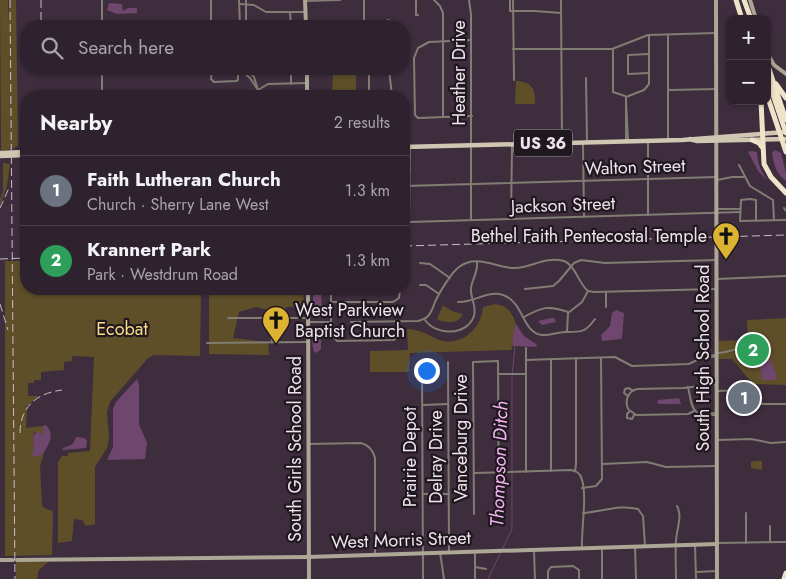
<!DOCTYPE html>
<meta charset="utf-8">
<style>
:root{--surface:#2e222e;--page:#3a2f3a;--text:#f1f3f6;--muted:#a7a4aa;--line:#493f4a;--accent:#ea580c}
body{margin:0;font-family:Jost,sans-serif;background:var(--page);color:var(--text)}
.controls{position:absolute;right:15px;top:15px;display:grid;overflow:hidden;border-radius:10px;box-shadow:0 1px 4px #0004}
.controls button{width:45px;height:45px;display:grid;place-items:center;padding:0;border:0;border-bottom:1px solid var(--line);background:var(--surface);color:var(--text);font:25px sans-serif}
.you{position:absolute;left:426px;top:370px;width:18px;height:18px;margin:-12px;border:4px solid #fff;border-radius:50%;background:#1a73e8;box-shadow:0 0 0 8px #1a73e833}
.badge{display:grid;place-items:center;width:32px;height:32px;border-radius:50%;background:var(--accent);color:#fff;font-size:16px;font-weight:700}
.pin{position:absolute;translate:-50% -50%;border:2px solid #fff;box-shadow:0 1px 5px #0006}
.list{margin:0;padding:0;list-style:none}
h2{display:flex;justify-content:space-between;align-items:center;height:65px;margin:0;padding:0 20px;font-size:21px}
h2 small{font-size:16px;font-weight:400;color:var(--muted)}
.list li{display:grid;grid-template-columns:32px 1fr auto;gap:15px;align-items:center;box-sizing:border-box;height:70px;padding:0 20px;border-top:1px solid var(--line)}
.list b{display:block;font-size:19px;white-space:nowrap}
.list p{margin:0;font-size:16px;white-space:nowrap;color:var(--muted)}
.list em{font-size:16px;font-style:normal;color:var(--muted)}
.icon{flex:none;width:28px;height:28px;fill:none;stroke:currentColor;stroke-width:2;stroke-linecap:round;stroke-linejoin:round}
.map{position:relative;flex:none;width:786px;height:579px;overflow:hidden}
.search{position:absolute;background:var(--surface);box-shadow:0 1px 4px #0004;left:20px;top:20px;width:390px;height:55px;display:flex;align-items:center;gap:12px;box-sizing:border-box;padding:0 18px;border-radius:20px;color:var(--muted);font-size:19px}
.panel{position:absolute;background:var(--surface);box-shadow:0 1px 4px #0004;left:20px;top:90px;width:390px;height:205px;border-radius:20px}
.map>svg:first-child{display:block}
</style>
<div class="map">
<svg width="786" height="579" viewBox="0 0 786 579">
<rect width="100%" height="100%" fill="#3e2d3d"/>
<g fill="#5e4f29">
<path d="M0,0h8l1,22v-22h7l2,145c-5,5 -10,5 -17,5z"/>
<path d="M333,69h23v27h-24z"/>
<path d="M516,81c17,1 19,8 19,23h-20z"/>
<path d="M3,163l7,1 -3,22 -7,19v-6l3,-8z"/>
<path d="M5,261h21v28h175l-1,67 -46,-1 -6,3 -38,44 -3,10 2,26 -2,10 -12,19v57l-9,2 -4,-6 -8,-1 -2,22 -14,2v-81l4,-6h6v-3l22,-2 4,-94 -22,-1v5l-8,1v8l-23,2v8h-7v3h-6v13h11l-12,10 -1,22 17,-2v9l-8,-3 -2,3 1,17 8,3 3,-5 -5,16 2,40 4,3 7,2 -1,44 -47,1z"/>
<path d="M209,289h93l3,17 -19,1 -2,6 -4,3 2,13 -5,-1v-7l-5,-10 -16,-4 -17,5 -6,26 35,4 1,13 -60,-1z"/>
<path d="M495,304c13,2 17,8 21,20 -4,9 0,17 -5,26l-101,3 -1,19h-39v-21l38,-1 -1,-20 2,-1c6,1 11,2 16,4 5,2 12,7 18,8 20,4 39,-14 40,-34z"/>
<path d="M444,306l8,5 11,3c-4,10 -17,10 -26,5l5,-12z"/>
<path d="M786,318v67l-33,-1 -21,-25h-13v-18l29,-1 -1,-20z"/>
<path d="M755,461h7v9l-11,-2v-6z"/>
<path d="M16,562h32l-9,8 -2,9h-21z"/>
</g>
<g fill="#6f466d">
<path d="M109,3l13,1 1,7 5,-3h9v5l-20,1 -10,-4z"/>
<path d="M775,150l6,3 5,20v8c-10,-7 -12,-16 -14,-28z"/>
<path d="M750,151l7,1c0,10 4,19 10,28l-9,-9 -10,-19z"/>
<path d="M315,289h5l1,1 1,22 -2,6h-4c-4,-7 -4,-22 -1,-29z"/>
<path d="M616,310l8,3 -2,25 -1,1 -19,2 -1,-6 9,-9 2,-13z"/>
<path d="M551,318h3l2,4 -14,3 -4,-4z"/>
<path d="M516,324l8,12 12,8 1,3 -24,-1c0,-8 0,-15 3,-22z"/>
<path d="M318,326l3,3v20l-2,2 -4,2c-4,-7 -3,-19 -1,-26z"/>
<path d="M748,347c3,0 9,0 12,2 8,3 17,23 17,31h-15l-1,-8 -5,-14 -11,-1 -6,-6z"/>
<path d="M137,379l2,5v40l8,19 -2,16 -38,1 6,-13v-38l3,-7z"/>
<path d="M679,398l2,6h-20l-4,-1 1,-3z"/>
<path d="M46,425c10,10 2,21 -4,30l-13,2 5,-5 -1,-16 4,-5 6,4v-9z"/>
<path d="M76,437l9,1 2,3 -1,7 -24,2 1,-2 10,-4z"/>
</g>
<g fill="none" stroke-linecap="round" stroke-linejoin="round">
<path stroke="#6f466d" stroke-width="1" d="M488,579l24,-50v-153l3,-30"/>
<g stroke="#817d73" stroke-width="2">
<path d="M102,0v26"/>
<path d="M211,0v26"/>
<path d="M239,0l1,26"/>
<path d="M246,0v26"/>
<path d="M364,0v26"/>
<path d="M416,0v15h2"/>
<path d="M434,0l6,6 3,7v104"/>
<path d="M469,0l2,14v206"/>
<path d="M510,0v11h25l26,2"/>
<path d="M513,0l1,80"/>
<path d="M561,0l1,143"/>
<path d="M305,1l35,-1"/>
<path d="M240,4l14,1 12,7h39"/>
<path d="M290,12l1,14"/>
<path d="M388,20l5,2 2,4"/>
<path d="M668,35v105"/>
<path d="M471,40l-42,2 -11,6 -4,10 1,57 3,3 54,-2"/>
<path d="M513,49h99l36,-14 68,-2"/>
<path d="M613,49v43l12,4"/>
<path d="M649,54l-21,1v19l21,-1"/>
<path d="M102,69v27"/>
<path d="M212,69l-1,10 3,3 22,-1 2,-1v-10l2,-1"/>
<path d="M240,69l10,9 8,12"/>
<path d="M247,69l7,8 4,13"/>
<path d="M291,69v15"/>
<path d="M369,69v27"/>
<path d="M389,69l3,27"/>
<path d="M586,78l1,64"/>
<path d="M669,90l48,-1"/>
<path d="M248,96l20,-12 39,-1"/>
<path d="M626,97l18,-7 5,-6v-49"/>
<path d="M626,97v44"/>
<path d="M626,102l2,37"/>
<path d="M648,143v72"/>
<path d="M583,145l1,72"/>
<path d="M739,165l11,21 23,14 1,20"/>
<path d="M404,170l6,-1"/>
<path d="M717,180l15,-3h12"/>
<path d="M404,186l313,-9"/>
<path d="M784,208l2,3"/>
<path d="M717,209h23"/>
<path d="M404,219l5,3 331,-10"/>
<path d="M511,219l1,-73"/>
<path d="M756,221v-21l-6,-1 -9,1 -1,21 46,-1"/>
<path d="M409,222l1,-75"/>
<path d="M420,263l10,1 20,14"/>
<path d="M717,279l69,-3"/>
<path d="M420,285h6l13,9"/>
<path d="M331,289v45l6,7 57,-1 6,-6v-12"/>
<path d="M525,289l28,-3 6,-5 15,-18 7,-3 24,3 112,-3"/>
<path d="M588,291l6,1 121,-3"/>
<path d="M606,292v15"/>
<path d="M331,302h62l6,-4 1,-9"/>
<path d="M458,302c16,1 29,-12 45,-7 21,7 19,38 39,40 8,1 15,-3 23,-3 16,0 20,1 30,-13"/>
<path d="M524,317c18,-10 24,-12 44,-5"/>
<path d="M228,318h80"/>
<path d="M425,320c11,16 42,16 49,-4 3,-10 -4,-18 -3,-28 1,-10 7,-14 6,-26"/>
<path d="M309,322h22"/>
<path d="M351,322l67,-1c4,-1 7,-2 10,-5 4,-4 5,-9 7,-14 4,-9 16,-29 24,-35 18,-14 39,2 56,1 16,0 30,-12 49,-7 11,4 15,23 24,30"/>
<path d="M567,332l1,-19 14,-11 6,-11"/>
<path d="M272,342v-25"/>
<path d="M207,343l101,-1"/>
<path d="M526,348v124"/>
<path d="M717,353c15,0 27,-9 43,-10"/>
<path d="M705,356l10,-1"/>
<path d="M551,359v112"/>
<path d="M526,360l89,-3 17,9 57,-2 16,-8 12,1"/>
<path d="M448,362l1,190"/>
<path d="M422,364l1,215"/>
<path d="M499,374h27"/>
<path d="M688,387c5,22 2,29 28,28"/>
<path d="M717,391l28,-1 11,11 6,3h24"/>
<path d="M628,396l-4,-3 1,-4 3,-1 4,2"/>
<path d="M423,405l25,-1"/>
<path d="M630,411l-3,3v4l5,1 2,-4"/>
<path d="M694,411l-6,3 -52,1 -8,-6c-3,-8 -1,-17 9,-20l46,-1 34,-4"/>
<path d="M700,414l17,-1"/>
<path d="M717,440l34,-1 20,4 15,-1"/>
<path d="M308,444l53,-1c8,2 12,7 14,15v96"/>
<path d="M602,464l45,-2 19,5 51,-1"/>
<path d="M575,471l1,-7v-106"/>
<path d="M474,473l97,-3c4,1 8,2 10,7 7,16 0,52 1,71"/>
<path d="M582,488l14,-2 6,-7 -1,-121"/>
<path d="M423,494h26"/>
<path d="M583,513c18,-1 37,-9 55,-4l5,7 2,30"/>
<path d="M474,514l-1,-152 25,-1 1,152"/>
<path d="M770,526v15"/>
<path d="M718,543l68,-1"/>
<path d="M746,543v-30"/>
<path d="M695,544l1,35"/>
<path d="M635,546l1,33"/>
<path d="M602,547v32"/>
<path d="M475,551v28"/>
<path d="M534,551l1,28"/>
<path d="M440,552l4,27"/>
<path d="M475,567l11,2"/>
<path d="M697,572l20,-1"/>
<path d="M548,579v-8l3,-4 22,-1 6,4v9"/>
<path d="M676,579c0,-12 -1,-25 0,-37 0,-12 7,-25 1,-36"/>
</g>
<g stroke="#ada796" stroke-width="4">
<path d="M305,0l1,26"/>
<path d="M716,0l1,579"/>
<path d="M750,0l6,19"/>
<path d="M767,53l7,12 12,9"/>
<path d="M307,69v27"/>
<path d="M308,289l1,290"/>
<path d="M0,560h13"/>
<path d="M17,560l291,-3 409,-13"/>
</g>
<g stroke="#cfc7b2" stroke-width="4.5">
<path d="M690,139l7,2 89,-2"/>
<path d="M404,147l278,-7 104,-8"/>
<path d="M0,153l26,-1"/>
<path d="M0,156l26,-1"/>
</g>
<g stroke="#eee4ca" stroke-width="5">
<path d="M736,0l6,19"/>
<path d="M744,0l7,19"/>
<path d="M767,63l19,57"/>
<path d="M767,77l19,56"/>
<path d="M776,84l10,14"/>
<path d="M767,95l19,57"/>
<path d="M761,101l3,63 7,13 15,16"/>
<path d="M752,140l7,3 3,4"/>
<path d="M784,579l2,-6"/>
</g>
<g stroke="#cabdc9" stroke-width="1" stroke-dasharray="8 4" stroke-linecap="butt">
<path d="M10,0l5,579"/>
<path d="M41,0v26"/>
<path d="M0,208l9,-20"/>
<path d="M404,246l382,-11"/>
<path d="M0,259l26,-1"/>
<path d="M0,304l8,26"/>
<path d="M20,433c0,-26 17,-40 42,-43"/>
</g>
</g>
<defs>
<g id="church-pin" transform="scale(1.4375)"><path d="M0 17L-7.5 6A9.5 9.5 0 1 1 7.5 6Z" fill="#dcb233" stroke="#20181f"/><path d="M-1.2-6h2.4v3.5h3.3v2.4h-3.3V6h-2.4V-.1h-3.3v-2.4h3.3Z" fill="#111"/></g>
</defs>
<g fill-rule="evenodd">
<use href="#church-pin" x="726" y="236"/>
<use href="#church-pin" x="276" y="320"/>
</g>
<g text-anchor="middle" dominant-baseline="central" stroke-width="4.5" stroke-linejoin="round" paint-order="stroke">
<rect fill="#20181f" stroke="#b0a6af" stroke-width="1" x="514" y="129.5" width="58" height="27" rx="4"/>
<g font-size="16" font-weight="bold" fill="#eee3ed">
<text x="543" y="143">US 36</text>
</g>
<g font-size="18" fill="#eee3ed" stroke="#20181f">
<text transform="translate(459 73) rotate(-90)">Heather Drive</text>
<text transform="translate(635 167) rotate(-2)">Walton Street</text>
<text transform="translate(563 205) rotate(-2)">Jackson Street</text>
<text transform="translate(703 358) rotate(-90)">South High School Road</text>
<text transform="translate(461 438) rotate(-90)">Vanceburg Drive</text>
<text transform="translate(295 449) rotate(-90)">South Girls School Road</text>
<text transform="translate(410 457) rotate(-90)">Prairie Depot</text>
<text transform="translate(436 457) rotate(-90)">Delray Drive</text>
<text transform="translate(401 540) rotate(-2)">West Morris Street</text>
</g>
<g font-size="18" fill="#eee3ed" stroke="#20181f" text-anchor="end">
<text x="707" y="236">Bethel Faith Pentecostal Temple</text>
<text x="295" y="310" text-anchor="start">West Parkview<tspan x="295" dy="21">Baptist Church</tspan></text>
</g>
<g font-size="18" fill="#fbda85" stroke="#20181f">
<text x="122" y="329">Ecobat</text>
</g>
<g font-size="19" font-style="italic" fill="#f5b3f1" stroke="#20181f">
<text transform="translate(499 464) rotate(-88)">Thompson Ditch</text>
</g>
</g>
</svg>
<div class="controls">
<button>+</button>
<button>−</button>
</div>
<div class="you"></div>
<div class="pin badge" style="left:744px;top:398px;background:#6b7280">1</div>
<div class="pin badge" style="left:753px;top:350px;background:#2e9e5b">2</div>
<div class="search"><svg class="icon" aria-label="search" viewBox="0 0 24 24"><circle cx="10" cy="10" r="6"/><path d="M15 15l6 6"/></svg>Search here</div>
<section class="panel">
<h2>Nearby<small>2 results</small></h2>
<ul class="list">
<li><span class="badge" style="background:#6b7280">1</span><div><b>Faith Lutheran Church</b><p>Church · Sherry Lane West</p></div><em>1.3 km</em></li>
<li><span class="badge" style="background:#2e9e5b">2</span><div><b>Krannert Park</b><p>Park · Westdrum Road</p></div><em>1.3 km</em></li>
</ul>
</section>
</div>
